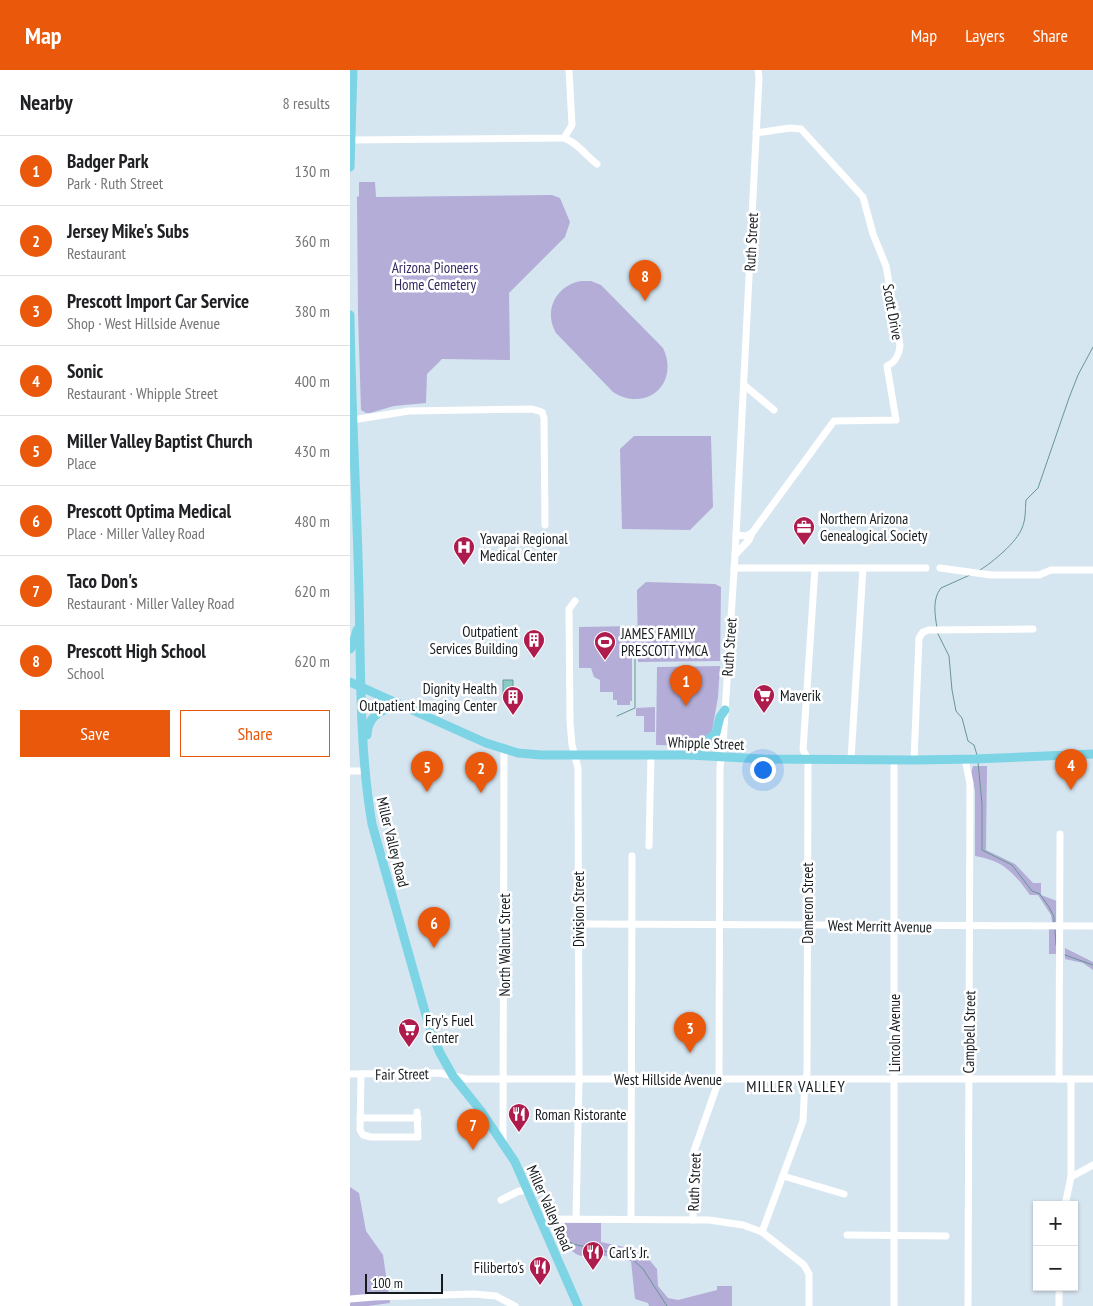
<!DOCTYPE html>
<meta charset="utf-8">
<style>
:root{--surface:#fff;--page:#f2f2f2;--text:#202124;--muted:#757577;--line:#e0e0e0;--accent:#ea580c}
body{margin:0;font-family:"PT Sans Narrow",sans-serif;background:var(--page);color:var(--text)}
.controls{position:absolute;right:15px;bottom:15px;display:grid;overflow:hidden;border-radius:0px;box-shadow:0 1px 4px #0004}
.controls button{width:45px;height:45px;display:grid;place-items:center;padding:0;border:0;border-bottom:1px solid var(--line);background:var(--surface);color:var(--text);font:25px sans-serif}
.scale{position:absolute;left:15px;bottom:12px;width:78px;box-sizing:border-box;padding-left:5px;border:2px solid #151b1f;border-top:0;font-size:14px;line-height:18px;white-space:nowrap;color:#151b1f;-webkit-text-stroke:4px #fff;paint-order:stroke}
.you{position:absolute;left:412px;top:699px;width:18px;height:18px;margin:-12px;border:4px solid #fff;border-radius:50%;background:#1a73e8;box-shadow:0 0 0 8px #1a73e833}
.badge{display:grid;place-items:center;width:32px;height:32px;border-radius:50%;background:var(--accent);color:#fff;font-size:16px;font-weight:700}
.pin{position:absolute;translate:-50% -41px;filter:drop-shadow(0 1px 2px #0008)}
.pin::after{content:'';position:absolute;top:26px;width:18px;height:15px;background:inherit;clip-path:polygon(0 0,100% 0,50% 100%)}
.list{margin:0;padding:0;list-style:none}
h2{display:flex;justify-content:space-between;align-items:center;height:65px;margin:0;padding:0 20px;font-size:21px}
h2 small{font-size:16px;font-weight:400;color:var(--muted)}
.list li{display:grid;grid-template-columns:32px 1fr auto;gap:15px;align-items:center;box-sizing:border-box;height:70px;padding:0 20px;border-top:1px solid var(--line)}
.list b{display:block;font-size:19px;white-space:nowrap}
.list p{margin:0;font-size:16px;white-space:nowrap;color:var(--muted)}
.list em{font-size:16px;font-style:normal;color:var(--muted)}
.actions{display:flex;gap:10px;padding:15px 20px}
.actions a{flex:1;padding:11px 0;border:1px solid var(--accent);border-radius:0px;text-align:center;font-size:18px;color:var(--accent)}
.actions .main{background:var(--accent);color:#fff}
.map{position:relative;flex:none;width:743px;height:1236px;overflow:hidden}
header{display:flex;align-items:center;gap:30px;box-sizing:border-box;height:70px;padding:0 25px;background:var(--accent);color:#fff}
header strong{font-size:24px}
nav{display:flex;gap:28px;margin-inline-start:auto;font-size:18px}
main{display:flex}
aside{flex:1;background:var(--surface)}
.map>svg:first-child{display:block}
</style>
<header>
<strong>Map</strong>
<nav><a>Map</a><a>Layers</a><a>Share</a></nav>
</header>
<main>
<aside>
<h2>Nearby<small>8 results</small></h2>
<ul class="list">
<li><span class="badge">1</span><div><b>Badger Park</b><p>Park · Ruth Street</p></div><em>130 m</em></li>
<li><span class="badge">2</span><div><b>Jersey Mike's Subs</b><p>Restaurant</p></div><em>360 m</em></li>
<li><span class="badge">3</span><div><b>Prescott Import Car Service</b><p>Shop · West Hillside Avenue</p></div><em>380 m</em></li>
<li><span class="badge">4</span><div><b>Sonic</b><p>Restaurant · Whipple Street</p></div><em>400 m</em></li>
<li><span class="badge">5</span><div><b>Miller Valley Baptist Church</b><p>Place</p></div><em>430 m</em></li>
<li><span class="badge">6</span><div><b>Prescott Optima Medical</b><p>Place · Miller Valley Road</p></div><em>480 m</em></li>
<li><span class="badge">7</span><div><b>Taco Don's</b><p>Restaurant · Miller Valley Road</p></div><em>620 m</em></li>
<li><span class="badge">8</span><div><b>Prescott High School</b><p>School</p></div><em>620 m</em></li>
</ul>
<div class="actions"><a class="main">Save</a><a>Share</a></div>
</aside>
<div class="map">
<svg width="743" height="1236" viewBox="0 0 743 1236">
<rect width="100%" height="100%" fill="#d6e6f1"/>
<g fill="#b3add8">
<path d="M9,112h16l1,15 176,-2 8,3 10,24 -5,15 -56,56 1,67 -68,-1 -15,15 -1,29 -32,3 -24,7h-4l-5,-3 -3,-97 -1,-116 2,-1z"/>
<path d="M231,211h10l10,4 62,63c17,36 -17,65 -50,44l-57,-59c-13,-22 0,-48 25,-52z"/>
<path d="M284,366h77l2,71 -23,23 -68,-1 -2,-80z"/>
<path d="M296,512l69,2 6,3 -1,74 -82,1 -1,-72z"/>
<path d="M286,556v29h-4v46h-2v4h-13v-5h-4v-8h-13v-12l-6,-3 -3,-9h-12v-41z"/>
<path d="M370,596l-2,31 -6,34 -10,10 -8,5 -38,-1 1,-78z"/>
<path d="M305,637v25h-11v-16h-8v-8z"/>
<path d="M623,696h14l-1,84 29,14 18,19h8v12l16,6 2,21h-7l-1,-7 -13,-20h-8c-17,-23 -26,-34 -55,-39v-65l-4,-18z"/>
<path d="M699,859h10l-1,25h-9z"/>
<path d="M715,878l28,14v8l-10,-7 -18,-4z"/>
<path d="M0,1117l9,6 7,38 17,24 7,48 -22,3h-18z"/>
<path d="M206,1153h45v19l32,7 12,6 12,14 1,17 10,12 10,2 39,-10v-4h15v20h-83l-1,-3 -13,-4 -4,-38 -41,-8 -9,3 -5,-2 -17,-13 -7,-16z"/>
</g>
<path fill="#8acac4" stroke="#679692" d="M153,610h10v18l-7,1 -3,-1z"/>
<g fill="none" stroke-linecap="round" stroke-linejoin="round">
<g stroke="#679692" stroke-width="1">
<path d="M630,500c13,-8 37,-28 42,-42 4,-9 3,-18 4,-28l12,-12 31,-90 9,-23 15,-28"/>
<path d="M587,558c-2,-13 -5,-29 4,-40l29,-13"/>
<path d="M587,562l12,24 3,34 4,21 6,7 6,23 6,4 3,10"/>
<path d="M267,646l18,-8v-53"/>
<path d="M628,692l4,42v46l30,15 20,26 8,3 9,13 5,10v6"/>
<path d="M705,860l1,15"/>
<path d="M715,885l28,10"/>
<path d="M205,1162l18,12 57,13 13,12 24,37"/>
</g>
<g stroke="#fff" stroke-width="7">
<path d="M214,68c14,5 21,17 33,26"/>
<path d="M1,70l213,-2 8,-13 -3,-55"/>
<path d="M394,315l30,25"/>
<path d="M2,350l57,-9 123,-2 10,3 2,6 1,107"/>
<path d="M402,463l82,-112 62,-1 -9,-54c9,-4 12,-11 13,-21l-14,-79 -13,-32 -10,-37 -62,-68 -11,-1 -34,5"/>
<path d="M385,485l14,-15 3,-7 -6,3 -10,-1"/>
<path d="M384,498h192"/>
<path d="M590,498l51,7h48l12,-5h42"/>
<path d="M225,531l-6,8 1,113 2,23 6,23 1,311 -3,140"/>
<path d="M501,689l12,-191"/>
<path d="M615,689l5,24 -2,523"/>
<path d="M564,690l5,-122 4,-6 6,-2 104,-1"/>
<path d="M0,701h14"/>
<path d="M299,776l2,-91"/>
<path d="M228,854l515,2"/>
<path d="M0,1004l90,-1 27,6h626"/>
<path d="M11,1004l-1,56 3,5 8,2h47l-1,-25"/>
<path d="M709,1009l1,-245"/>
<path d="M10,1048h58"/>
<path d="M153,1071l1,-392"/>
<path d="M433,1106l61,18"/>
<path d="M721,1107l22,-12"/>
<path d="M151,1130l18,-9h9"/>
<path d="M715,1135l6,-28v-98"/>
<path d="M190,1149l169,1 34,5 19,7 42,33 5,9v32"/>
<path d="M281,1149l1,-363"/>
<path d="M343,1150l1,-69 25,-71 1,-313 3,-23 12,-189 24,-477 -1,-8"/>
<path d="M412,1162l41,-111 2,-41 2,-6 1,-315 -5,-9 12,-182"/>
<path d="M497,1165l99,1"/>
<path d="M709,1217v19"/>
<path d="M0,1229l24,-2 100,-3 22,2 19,10"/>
<path d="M544,1236v-546"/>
</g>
<g stroke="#7dd4e5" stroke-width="9">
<path d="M0,97l3,-97"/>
<path d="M0,245c1,93 7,185 9,278 2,77 0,155 13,231l57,202 11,27 13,23 28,35 34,51 63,144"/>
<path d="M0,579l3,-4 4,-15"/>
<path d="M0,612l136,61 32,10 23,2h148l74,4 151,1 61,-1 118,-5"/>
<path d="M17,665c1,-21 15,-24 32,-31"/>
<path d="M341,685l25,-22 4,-16 5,-7"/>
</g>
</g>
<defs>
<g id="office-pin" transform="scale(1.125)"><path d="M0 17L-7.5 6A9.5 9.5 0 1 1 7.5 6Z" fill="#ae1c4d" stroke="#fff"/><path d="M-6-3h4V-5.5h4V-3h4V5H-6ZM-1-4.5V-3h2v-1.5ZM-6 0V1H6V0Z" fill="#fff"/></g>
<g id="hospital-pin" transform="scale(1.125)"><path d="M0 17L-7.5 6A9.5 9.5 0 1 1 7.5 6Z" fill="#ae1c4d" stroke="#fff"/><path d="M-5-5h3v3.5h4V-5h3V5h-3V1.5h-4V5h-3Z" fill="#fff"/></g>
<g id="building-pin" transform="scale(1.125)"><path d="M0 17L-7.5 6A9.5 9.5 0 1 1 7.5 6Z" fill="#ae1c4d" stroke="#fff"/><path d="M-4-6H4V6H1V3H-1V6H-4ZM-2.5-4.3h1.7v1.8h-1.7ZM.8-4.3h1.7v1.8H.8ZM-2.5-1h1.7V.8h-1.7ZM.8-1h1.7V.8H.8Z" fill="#fff"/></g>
<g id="stadium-pin" transform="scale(1.125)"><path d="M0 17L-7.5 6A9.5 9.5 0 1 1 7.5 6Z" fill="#ae1c4d" stroke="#fff"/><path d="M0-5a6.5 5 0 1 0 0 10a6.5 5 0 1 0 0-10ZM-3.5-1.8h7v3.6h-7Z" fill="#fff"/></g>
<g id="supermarket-pin" transform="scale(1.125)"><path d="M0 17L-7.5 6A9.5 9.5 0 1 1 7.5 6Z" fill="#ae1c4d" stroke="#fff"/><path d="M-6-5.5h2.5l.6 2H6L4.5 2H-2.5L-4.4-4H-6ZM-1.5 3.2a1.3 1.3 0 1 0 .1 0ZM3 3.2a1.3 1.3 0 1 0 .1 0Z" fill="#fff"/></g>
<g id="restaurant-pin" transform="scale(1.125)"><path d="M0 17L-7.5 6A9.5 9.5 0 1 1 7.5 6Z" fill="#ae1c4d" stroke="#fff"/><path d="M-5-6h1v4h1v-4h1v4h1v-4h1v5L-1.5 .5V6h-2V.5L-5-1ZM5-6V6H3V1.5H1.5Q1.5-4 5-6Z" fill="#fff"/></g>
</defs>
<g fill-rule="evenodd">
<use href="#office-pin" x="454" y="457"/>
<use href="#hospital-pin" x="114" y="477"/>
<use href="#building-pin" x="184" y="570"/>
<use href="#stadium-pin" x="255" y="572"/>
<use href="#supermarket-pin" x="414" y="625"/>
<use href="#building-pin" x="163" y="627"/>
<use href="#supermarket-pin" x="59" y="959"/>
<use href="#restaurant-pin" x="169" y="1044"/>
<use href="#restaurant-pin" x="243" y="1182"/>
<use href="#restaurant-pin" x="190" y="1197"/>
</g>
<g text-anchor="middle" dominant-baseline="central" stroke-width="5" stroke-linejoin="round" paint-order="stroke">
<g font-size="15" fill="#151b1f" stroke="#fff">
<text transform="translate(401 172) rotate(-87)">Ruth Street</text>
<text transform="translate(543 242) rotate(80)">Scott Drive</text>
<text transform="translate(379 577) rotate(-86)">Ruth Street</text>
<text transform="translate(356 673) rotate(2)">Whipple Street</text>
<text transform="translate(43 772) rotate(76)">Miller Valley Road</text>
<text transform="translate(457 833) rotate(-90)">Dameron Street</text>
<text transform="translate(228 839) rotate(-90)">Division Street</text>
<text transform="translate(530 856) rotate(1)">West Merritt Avenue</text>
<text transform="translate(154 875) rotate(-90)">North Walnut Street</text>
<text transform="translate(619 962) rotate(-89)">Campbell Street</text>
<text transform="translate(544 963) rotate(-90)">Lincoln Avenue</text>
<text transform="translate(52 1004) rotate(-1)">Fair Street</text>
<text x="318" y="1009">West Hillside Avenue</text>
<text transform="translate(344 1112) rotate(-88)">Ruth Street</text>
<text transform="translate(200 1138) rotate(66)">Miller Valley Road</text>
</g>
<g font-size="15" fill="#372a63" stroke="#fff">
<text x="85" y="197">Arizona Pioneers<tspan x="85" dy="17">Home Cemetery</tspan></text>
</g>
<g font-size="15" fill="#151b1f" stroke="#fff" text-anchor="start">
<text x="470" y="448">Northern Arizona<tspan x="470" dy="17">Genealogical Society</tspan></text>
<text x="130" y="468">Yavapai Regional<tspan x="130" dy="17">Medical Center</tspan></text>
<text x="168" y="561" text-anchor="end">Outpatient<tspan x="168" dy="17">Services Building</tspan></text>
<text x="271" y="563">JAMES FAMILY<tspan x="271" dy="17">PRESCOTT YMCA</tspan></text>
<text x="147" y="618" text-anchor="end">Dignity Health<tspan x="147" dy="17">Outpatient Imaging Center</tspan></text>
<text x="430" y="625">Maverik</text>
<text x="75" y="950">Fry's Fuel<tspan x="75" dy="17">Center</tspan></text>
<text x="185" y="1044">Roman Ristorante</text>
<text x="259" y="1182">Carl's Jr.</text>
<text x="174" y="1197" text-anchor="end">Filiberto's</text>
</g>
<g font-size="16" letter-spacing="1" fill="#151b1f" stroke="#fff">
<text x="446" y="1016">MILLER VALLEY</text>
</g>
</g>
</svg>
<div class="controls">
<button>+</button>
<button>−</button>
</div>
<div class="scale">100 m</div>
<div class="you"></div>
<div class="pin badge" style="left:336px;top:636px">1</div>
<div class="pin badge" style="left:131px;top:723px">2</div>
<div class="pin badge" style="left:340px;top:983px">3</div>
<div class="pin badge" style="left:721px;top:720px">4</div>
<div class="pin badge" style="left:77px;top:722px">5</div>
<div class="pin badge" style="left:84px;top:878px">6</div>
<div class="pin badge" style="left:123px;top:1080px">7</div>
<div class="pin badge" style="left:295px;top:231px">8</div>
</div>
</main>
